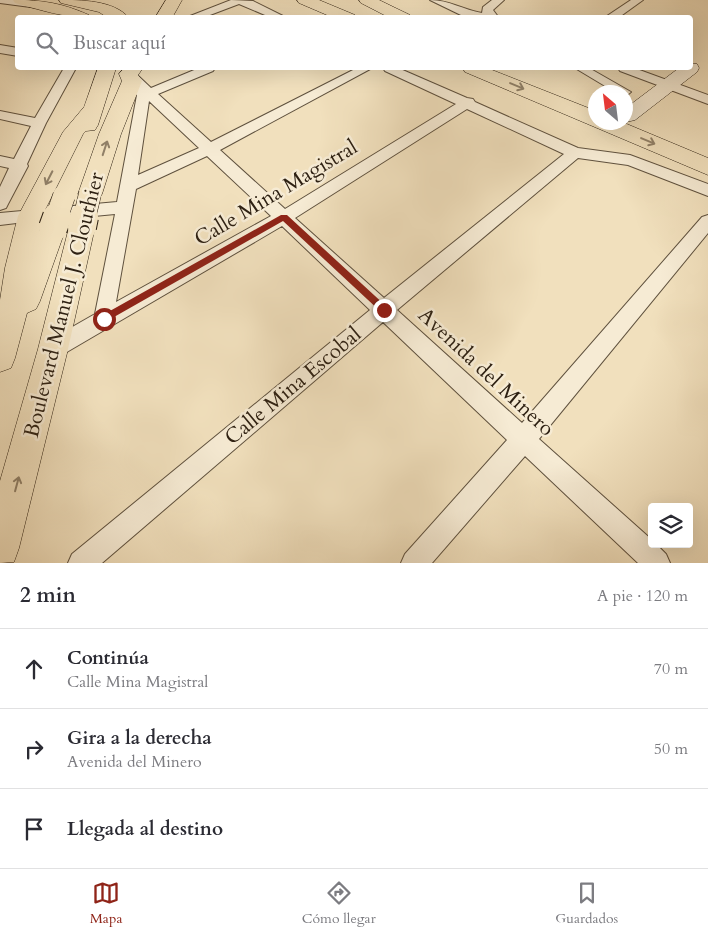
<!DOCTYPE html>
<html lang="es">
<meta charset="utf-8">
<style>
:root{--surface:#fff;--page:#f2f2f3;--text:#2b2b33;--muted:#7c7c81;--line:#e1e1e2;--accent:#8f2418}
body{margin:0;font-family:Cardo,serif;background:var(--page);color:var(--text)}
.controls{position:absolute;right:15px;bottom:15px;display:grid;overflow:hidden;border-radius:5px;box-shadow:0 5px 20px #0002}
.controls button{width:45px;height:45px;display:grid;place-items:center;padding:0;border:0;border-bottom:1px solid var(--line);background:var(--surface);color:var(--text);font:25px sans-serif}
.compass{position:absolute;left:588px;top:85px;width:45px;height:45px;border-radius:50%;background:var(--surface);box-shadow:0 5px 20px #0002;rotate:332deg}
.stop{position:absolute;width:15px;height:15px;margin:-11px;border:4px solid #8f2418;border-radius:50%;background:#fff}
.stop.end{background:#8f2418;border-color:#fff;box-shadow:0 1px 5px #0008}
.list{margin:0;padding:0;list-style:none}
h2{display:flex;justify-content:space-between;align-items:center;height:65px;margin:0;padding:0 20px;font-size:21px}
h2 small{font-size:16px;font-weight:400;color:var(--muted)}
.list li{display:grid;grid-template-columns:32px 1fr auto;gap:15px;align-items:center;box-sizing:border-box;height:80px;padding:0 20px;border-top:1px solid var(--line)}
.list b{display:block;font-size:19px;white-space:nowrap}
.list p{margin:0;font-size:16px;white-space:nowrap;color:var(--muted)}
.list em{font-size:16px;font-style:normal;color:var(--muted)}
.icon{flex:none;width:28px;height:28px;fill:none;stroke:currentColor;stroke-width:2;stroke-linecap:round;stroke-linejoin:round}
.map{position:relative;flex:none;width:708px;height:563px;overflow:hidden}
.search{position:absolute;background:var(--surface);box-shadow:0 5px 20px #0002;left:15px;right:15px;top:15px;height:55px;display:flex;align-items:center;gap:12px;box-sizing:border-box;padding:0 18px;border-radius:5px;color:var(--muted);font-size:19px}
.sheet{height:305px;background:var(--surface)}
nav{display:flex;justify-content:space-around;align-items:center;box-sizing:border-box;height:70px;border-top:1px solid var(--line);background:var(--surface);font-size:14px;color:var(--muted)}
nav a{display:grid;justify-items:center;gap:2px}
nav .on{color:var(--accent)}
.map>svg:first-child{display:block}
</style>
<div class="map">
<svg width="708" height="563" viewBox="0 0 708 563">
<rect width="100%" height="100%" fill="#f1e0bd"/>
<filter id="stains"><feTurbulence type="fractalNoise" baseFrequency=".004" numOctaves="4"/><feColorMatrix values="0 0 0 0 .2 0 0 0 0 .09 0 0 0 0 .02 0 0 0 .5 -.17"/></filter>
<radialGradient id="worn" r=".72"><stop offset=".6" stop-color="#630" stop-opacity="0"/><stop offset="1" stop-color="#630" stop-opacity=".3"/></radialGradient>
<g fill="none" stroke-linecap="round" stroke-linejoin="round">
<g stroke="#5f513e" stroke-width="2">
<g id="street">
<path d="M0,0h25l17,3 1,2 -5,3 -38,-5z"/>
<path d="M231,0l22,1 34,17h-15l-33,-14 -37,14h-17z"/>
<path d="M430,0c19,0 34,10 52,13l1,-6 9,-7h12l-11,10 6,8 -36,-2z"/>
<path d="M631,0h12l-25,18h-14z"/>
<path d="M0,45l18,3v8l-18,-3z"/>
<path d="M64,68h12l-30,55 -19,41 1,2 -20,38 -2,4 -6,2v-23l9,-19 -9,-2v-10l14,3 17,-33 -31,-7v-8l35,7z"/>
<path d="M199,68h16l-2,3 -55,23 53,48 146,-74h15l-152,82 65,59 171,-105 -71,-33 -2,-3h15l69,30 6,1 2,3 103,46 52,7 78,29v12l-80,-31 -50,-7 -181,152 125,113 180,-206 6,-2v18l-169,206 113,101v4h4l10,10 4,9h-32l-113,-107 -93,107h-31l4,-9 102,-114 -124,-118 -281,241h-34l4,-9 298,-244 -88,-84 -222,130 -7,2 -7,-2 -3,-7 3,-7 49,-28 20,-100 -42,4 -6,-2 -2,-4 2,-4 6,-2 44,-4 20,-107 -5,-3 4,-3 -14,-15 1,-3h10l18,17zM149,101l50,47 -61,27zM467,109l97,45 -180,144 -89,-80zM207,156l64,60 -155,86 20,-113z"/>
<path d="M575,68h14l42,24 -5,4v-4h-11z"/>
<path d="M618,68h16l74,27v9l-88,-33z"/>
<path d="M44,209l6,2 2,4 -2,4 -50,6v-12z"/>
</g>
</g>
<g stroke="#2e2113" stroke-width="1">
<path id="secondary" d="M690,63l7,1 2,4 -2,4 -62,48 -9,2v-14l53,-40h11z"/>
</g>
<g stroke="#2e2113" stroke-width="1">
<g id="primary">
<path d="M13,0c30,0 49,3 76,15l2,3c-26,0 -50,-8 -76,-15z"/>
<path d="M59,0c22,0 55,0 70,18h-21l-9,-6 -38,-9z"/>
<path d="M166,0h16l-10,18h-17z"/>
<path d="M297,0h22l36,15 2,3h-23l-35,-15z"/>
<path d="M359,0h20l31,15 2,3h-22l-29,-15z"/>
<path d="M98,68h18l-18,57 -3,5 -9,1 -3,3 -41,82 -3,15 5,-10 9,-2 9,2 4,7 -26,73 -4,8 -9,4 -12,45 -4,10 -11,4v-72l5,-32 13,-52 45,-84 21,-25z"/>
<path d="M124,68h19l-5,7 4,6 -21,53 -19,60 -4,6 -8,2 -8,-2 -4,-6 21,-60 23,-53 -3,-7z"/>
<path d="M463,68h24l109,43v11h26l86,36v17l-243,-103z"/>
<path d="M82,218l9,2 4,7 -27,122 -49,199 -5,14 -14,1v-82l38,-132 31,-122 4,-7z"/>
</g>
</g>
<use href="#street" fill="#f6ebd4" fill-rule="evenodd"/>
<use href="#secondary" fill="#f6ebd4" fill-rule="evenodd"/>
<use href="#primary" fill="#f1e0bd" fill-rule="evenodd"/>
<g stroke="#2e2113" stroke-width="23" stroke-linecap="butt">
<g id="primary-bridge-far1">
<path d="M56,219l8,-23"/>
<path d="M84,219l6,-25"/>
</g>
</g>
<g stroke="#2e2113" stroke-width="30" stroke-linecap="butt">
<g id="primary-bridge">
<path d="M82,227l2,-10"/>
<path d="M53,228l4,-11"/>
</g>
</g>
<use href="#primary-bridge-far1" stroke="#f1e0bd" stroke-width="22"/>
<use href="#primary-bridge" stroke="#f1e0bd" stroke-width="28"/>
</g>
<defs><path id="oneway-shaft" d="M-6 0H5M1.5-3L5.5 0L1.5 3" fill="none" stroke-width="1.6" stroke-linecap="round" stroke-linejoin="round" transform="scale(1.25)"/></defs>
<g stroke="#908068">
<use href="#oneway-shaft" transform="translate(517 86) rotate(23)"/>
<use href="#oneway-shaft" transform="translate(648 141) rotate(23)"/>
<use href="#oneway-shaft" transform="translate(105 148) rotate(-72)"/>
<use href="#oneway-shaft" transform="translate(49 178) rotate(117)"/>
<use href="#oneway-shaft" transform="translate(17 484) rotate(-75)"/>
</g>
<path fill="#8f2418" d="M281,215h6l100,92v5h-6l-98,-91 -176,100h-6v-5z"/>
<g text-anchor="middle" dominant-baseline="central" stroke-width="5" stroke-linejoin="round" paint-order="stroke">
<g font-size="21" fill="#2e2113" stroke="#f6ebd4">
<text transform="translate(276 193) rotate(-31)">Calle Mina Magistral</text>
<text transform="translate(64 305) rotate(-76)">Boulevard Manuel J. Clouthier</text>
<text transform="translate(486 372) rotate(43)">Avenida del Minero</text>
<text transform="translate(293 386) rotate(-40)">Calle Mina Escobal</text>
</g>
</g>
<rect width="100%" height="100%" filter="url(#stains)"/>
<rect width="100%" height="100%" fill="url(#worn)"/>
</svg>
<div class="controls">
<button><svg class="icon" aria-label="layers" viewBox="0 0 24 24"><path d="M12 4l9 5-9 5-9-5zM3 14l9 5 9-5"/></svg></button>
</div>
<svg class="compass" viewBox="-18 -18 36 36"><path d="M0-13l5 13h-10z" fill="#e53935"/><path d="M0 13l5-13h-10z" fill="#7c7c81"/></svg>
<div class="stop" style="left:104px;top:319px"></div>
<div class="stop end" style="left:384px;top:310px"></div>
<div class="search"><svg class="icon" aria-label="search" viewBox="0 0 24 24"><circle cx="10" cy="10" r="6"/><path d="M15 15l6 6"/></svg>Buscar aquí</div>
</div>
<section class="sheet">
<h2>2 min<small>A pie · 120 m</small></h2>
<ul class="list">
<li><svg class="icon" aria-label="ahead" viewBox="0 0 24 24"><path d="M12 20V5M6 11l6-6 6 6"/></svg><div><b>Continúa</b><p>Calle Mina Magistral</p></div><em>70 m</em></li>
<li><svg class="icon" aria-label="right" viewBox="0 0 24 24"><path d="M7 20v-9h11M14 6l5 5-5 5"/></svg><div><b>Gira a la derecha</b><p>Avenida del Minero</p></div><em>50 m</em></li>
<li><svg class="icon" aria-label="arrive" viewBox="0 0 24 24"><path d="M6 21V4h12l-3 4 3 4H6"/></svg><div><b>Llegada al destino</b></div></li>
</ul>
</section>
<nav>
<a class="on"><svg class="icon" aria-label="map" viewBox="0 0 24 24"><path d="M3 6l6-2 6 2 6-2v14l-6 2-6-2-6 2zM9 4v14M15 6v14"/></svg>Mapa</a>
<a><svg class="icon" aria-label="directions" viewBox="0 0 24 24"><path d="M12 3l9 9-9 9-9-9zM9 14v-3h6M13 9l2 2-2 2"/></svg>Cómo llegar</a>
<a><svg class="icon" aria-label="saved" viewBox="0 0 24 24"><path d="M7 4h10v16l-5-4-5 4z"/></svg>Guardados</a>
</nav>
